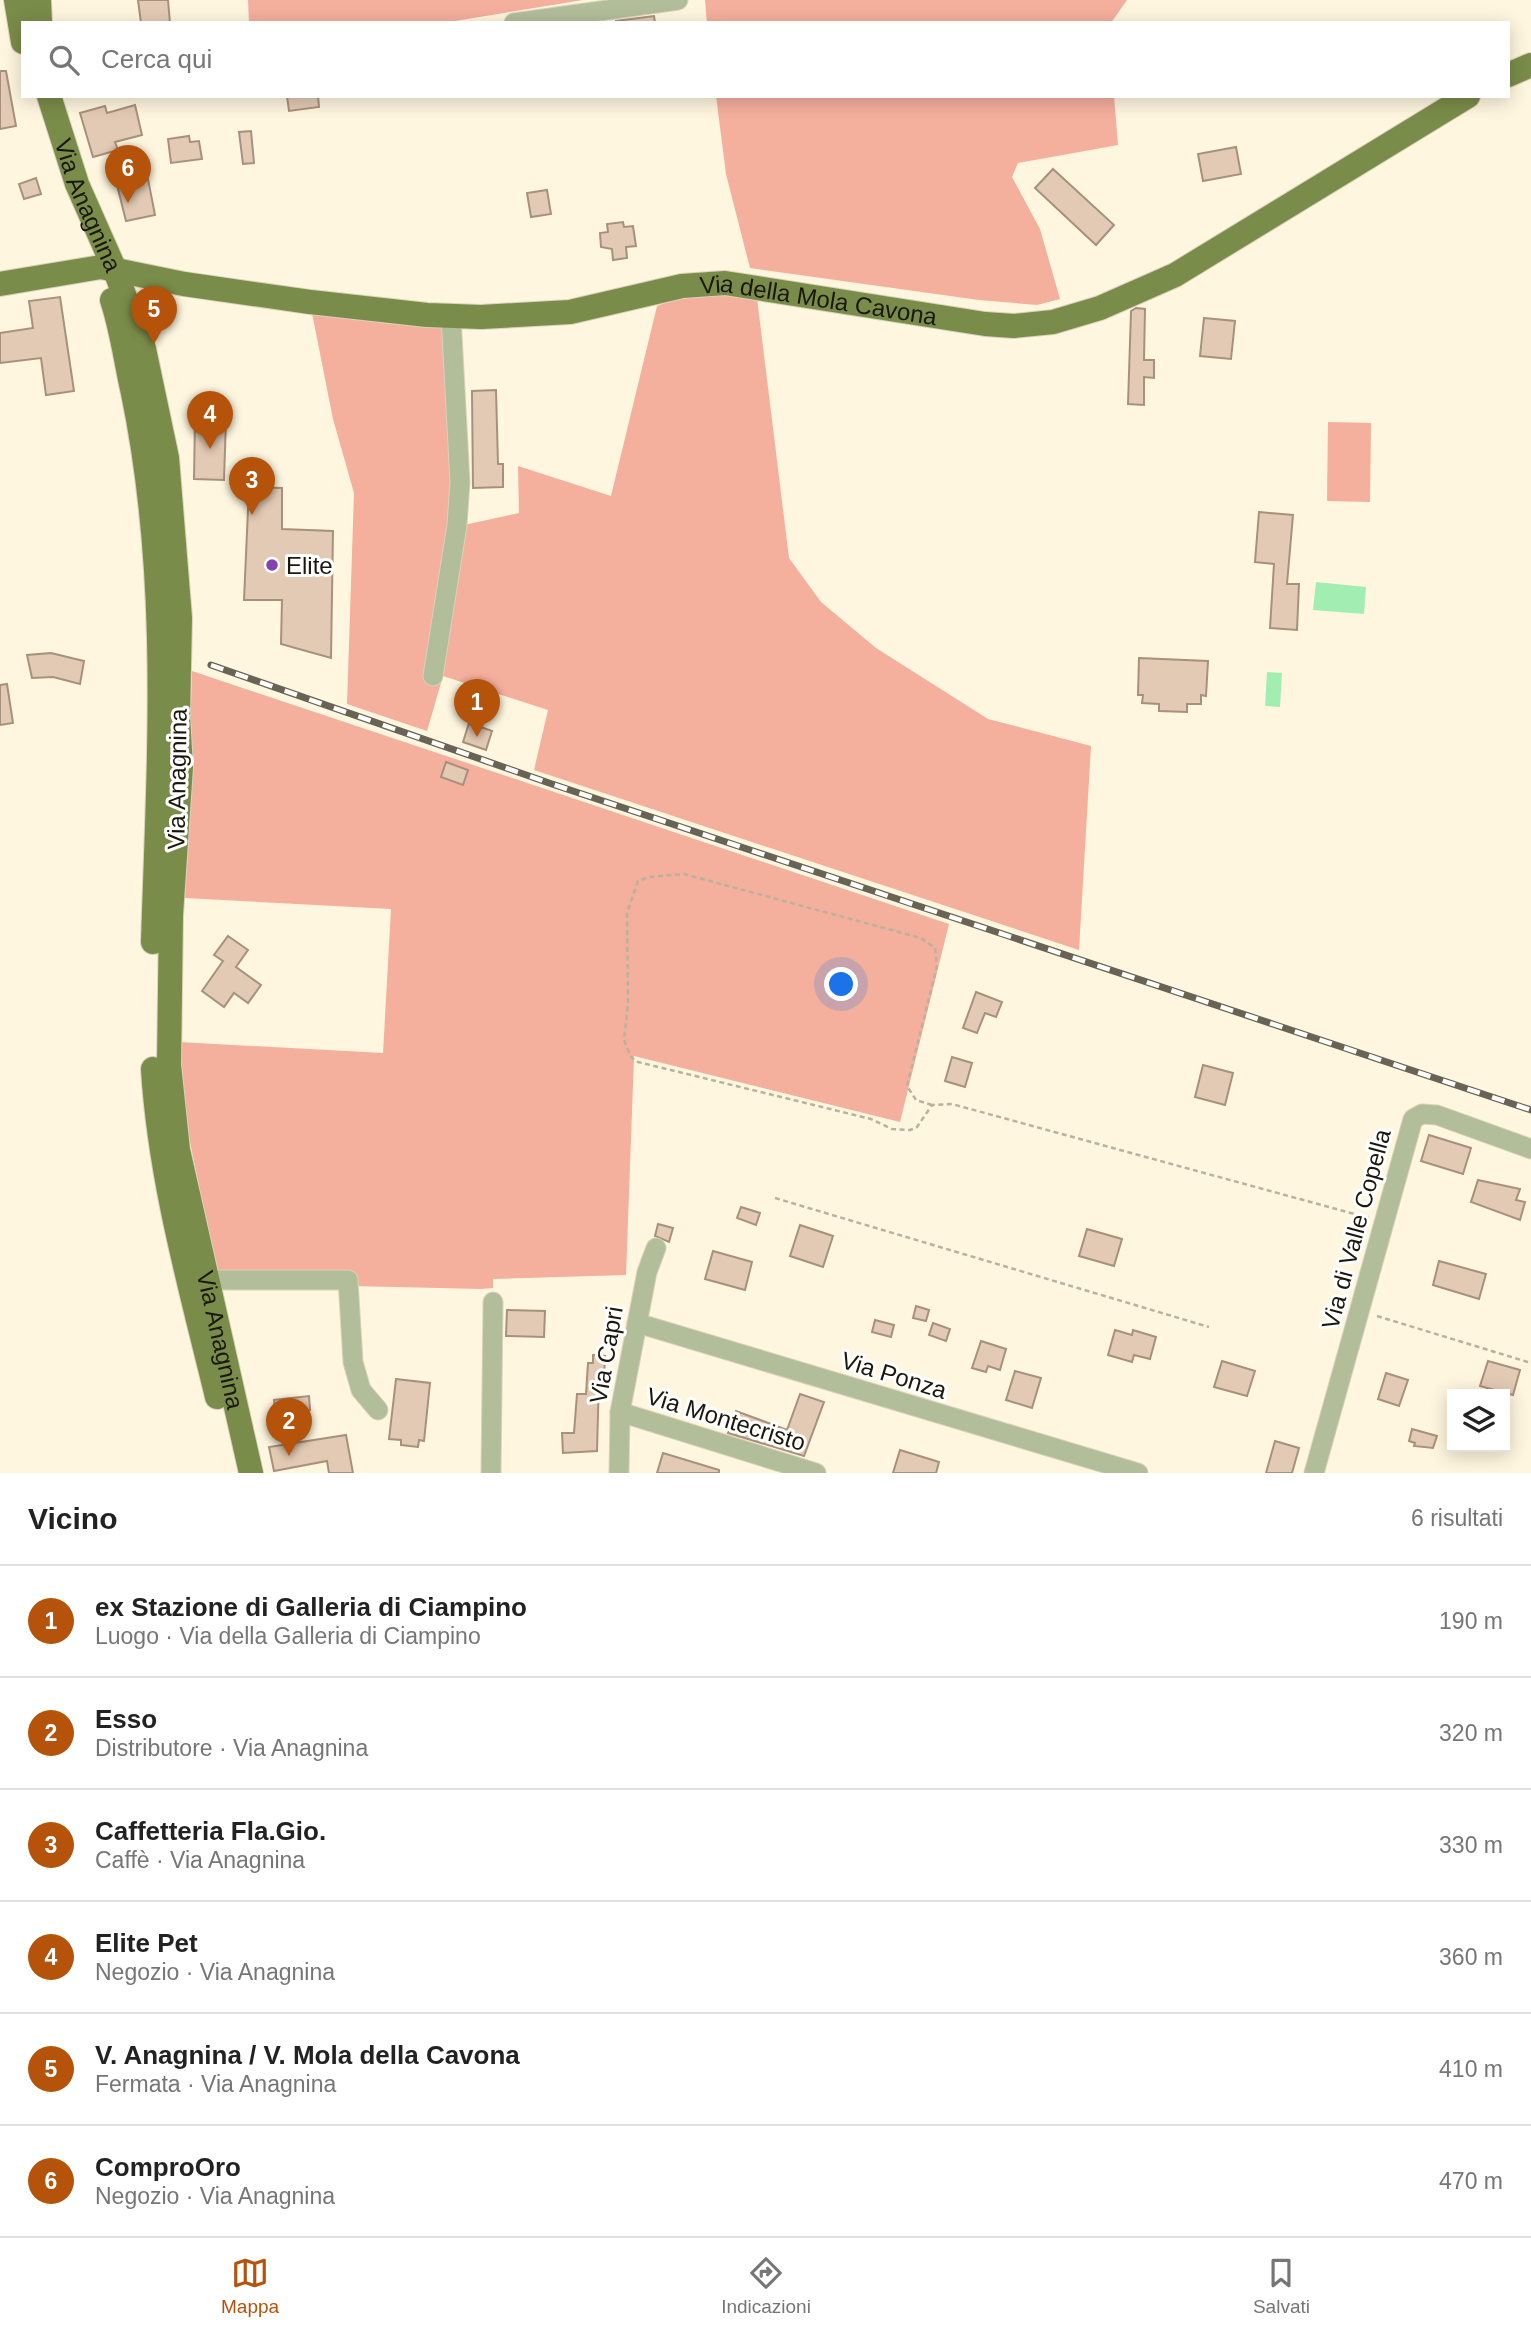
<!DOCTYPE html>
<html lang="it">
<meta charset="utf-8">
<style>
:root{--surface:#fff;--page:#f6f6f6;--text:#222;--muted:#767676;--line:#e0e0e0;--accent:#b45309}
body{margin:0;font-family:Helvetica,sans-serif;background:var(--page);color:var(--text)}
.controls{position:absolute;right:21px;bottom:21px;display:grid;overflow:hidden;border-radius:0px;box-shadow:0 4px 18px #0003}
.controls button{width:63px;height:63px;display:grid;place-items:center;padding:0;border:0;border-bottom:2px solid var(--line);background:var(--surface);color:var(--text);font:35px sans-serif}
.you{position:absolute;left:842px;top:985px;width:24px;height:24px;margin:-18px;border:5px solid #fff;border-radius:50%;background:#1a73e8;box-shadow:0 0 0 10px #1a73e833}
.badge{display:grid;place-items:center;width:46px;height:46px;border-radius:50%;background:var(--accent);color:#fff;font-size:23px;font-weight:700}
.pin{position:absolute;translate:-50% -58px;filter:drop-shadow(0 2px 4px #0008)}
.pin::after{content:'';position:absolute;top:37px;width:24px;height:21px;background:inherit;clip-path:polygon(0 0,100% 0,50% 100%)}
.list{margin:0;padding:0;list-style:none}
h2{display:flex;justify-content:space-between;align-items:center;height:91px;margin:0;padding:0 28px;font-size:30px}
h2 small{font-size:23px;font-weight:400;color:var(--muted)}
.list li{display:grid;grid-template-columns:46px 1fr auto;gap:21px;align-items:center;box-sizing:border-box;height:112px;padding:0 28px;border-top:2px solid var(--line)}
.list b{display:block;font-size:26px;white-space:nowrap}
.list p{margin:0;font-size:23px;white-space:nowrap;color:var(--muted)}
.list em{font-size:23px;font-style:normal;color:var(--muted)}
.icon{flex:none;width:38px;height:38px;fill:none;stroke:currentColor;stroke-width:2;stroke-linecap:round;stroke-linejoin:round}
.map{position:relative;flex:none;width:1531px;height:1473px;overflow:hidden}
.search{position:absolute;background:var(--surface);box-shadow:0 4px 18px #0003;left:21px;right:21px;top:21px;height:77px;display:flex;align-items:center;gap:18px;box-sizing:border-box;padding:0 24px;border-radius:0px;color:var(--muted);font-size:26px}
.sheet{height:763px;background:var(--surface)}
nav{display:flex;justify-content:space-around;align-items:center;box-sizing:border-box;height:98px;border-top:2px solid var(--line);background:var(--surface);font-size:19px;color:var(--muted)}
nav a{display:grid;justify-items:center;gap:4px}
nav .on{color:var(--accent)}
.map>svg:first-child{display:block}
</style>
<div class="map">
<svg width="1531" height="1473" viewBox="0 0 1531 1473">
<rect width="100%" height="100%" fill="#fef6de"/>
<g fill="#f5af9d">
<path d="M248,0h335l-140,23h-194z"/>
<path d="M705,0h422l-16,23h-404z"/>
<path d="M716,96h398l4,49 -100,18 -6,14 28,52 20,70 -23,6 -58,-5 -229,-32 -24,-94z"/>
<path d="M711,292l46,6 32,260 32,44 55,46 112,71 103,27 -12,204 -545,-180 14,-60 -105,-34 -16,55 -80,-27 7,-211 -21,-74 -21,-106 131,11 10,149 -3,55 69,-15 -1,-47 93,30 46,-190 29,-11z"/>
<path d="M1328,422l43,1 -1,79 -43,-1z"/>
<path d="M192,671l757,253 -49,198 -266,-66 -8,219 -133,4v9l-12,1 -262,-6 -34,-165 -6,-76 204,11 8,-144 -206,-11z"/>
</g>
<g fill="#a2eeb2">
<path d="M1316,582l50,5 -2,27 -51,-4z"/>
<path d="M1267,672l15,1 -2,34 -15,-1z"/>
</g>
<g fill="#e3cab4" stroke="#a8917c" stroke-width="2">
<path d="M138,0h30l2,23h-29z"/>
<path d="M654,16l1,7h-39v-2z"/>
<path d="M0,71h6l10,55 -16,3z"/>
<path d="M287,96h31l1,11 -30,4z"/>
<path d="M135,105l7,30 -27,7 3,8 -25,7 -13,-44 25,-7 2,7z"/>
<path d="M251,131l3,32 -11,1 -4,-32z"/>
<path d="M189,136l1,6 9,-1 3,18 -31,4 -3,-24z"/>
<path d="M1236,147l5,27 -38,7 -5,-27z"/>
<path d="M146,169l9,46 -29,6 -11,-44z"/>
<path d="M1053,169l61,56 -18,20 -61,-57z"/>
<path d="M36,178l5,16 -17,5 -5,-15z"/>
<path d="M547,190l4,24 -20,3 -4,-24z"/>
<path d="M623,222l1,5 9,-1 3,20 -10,1 1,11 -14,2 -1,-11 -11,-2 -1,-14 8,-1 -1,-8z"/>
<path d="M60,297l14,94 -28,4 -5,-37 -41,5v-30l33,-5 -4,-27z"/>
<path d="M1136,308l9,1 -1,51h10v18l-10,-1v28l-16,-1 3,-93z"/>
<path d="M1204,318l31,3 -4,38 -31,-3z"/>
<path d="M496,390l2,74h5v23l-30,1 -1,-97z"/>
<path d="M195,419l31,1 -2,60 -30,-1z"/>
<path d="M249,487l33,1v41l51,2 -2,127 -50,-14 1,-44h-38z"/>
<path d="M1259,512l34,3 -6,69h12l-2,46 -27,-2 4,-64 -19,-2z"/>
<path d="M51,653l33,8 -4,23 -27,-7 -21,1 -5,-23z"/>
<path d="M1139,658l69,3 -2,35 -5,-1v9h-14v8l-28,-1v-7l-17,-1 1,-8h-5z"/>
<path d="M7,684l6,39 -13,2v-40z"/>
<path d="M469,723l23,8 -6,19 -23,-8z"/>
<path d="M446,762l22,8 -5,15 -22,-8z"/>
<path d="M228,936l20,14 -12,17 25,18 -13,18 -14,-10 -10,14 -22,-16 21,-30 -9,-6z"/>
<path d="M976,992l26,10 -6,15 -11,-4 -8,20 -14,-5z"/>
<path d="M952,1057l20,6 -7,24 -20,-6z"/>
<path d="M1203,1065l30,8 -8,32 -30,-8z"/>
<path d="M1429,1135l42,13 -8,26 -42,-13z"/>
<path d="M1478,1180l42,9 -4,11 9,2 -5,18 -49,-18z"/>
<path d="M741,1207l19,6 -4,12 -19,-7z"/>
<path d="M658,1224l15,4 -4,14 -14,-6z"/>
<path d="M800,1225l33,11 -10,31 -33,-11z"/>
<path d="M1087,1229l35,10 -8,27 -35,-10z"/>
<path d="M713,1251l39,11 -7,28 -40,-11z"/>
<path d="M1439,1261l47,13 -7,25 -46,-14z"/>
<path d="M916,1306l13,4 -3,11 -13,-3z"/>
<path d="M507,1310l38,1 -1,26 -38,-1z"/>
<path d="M875,1320l19,5 -3,12 -19,-5z"/>
<path d="M933,1323l17,6 -4,12 -17,-6z"/>
<path d="M1115,1330l17,5 1,-5 23,7 -6,22 -16,-4 -2,7 -24,-7z"/>
<path d="M981,1341l25,8 -6,21 -12,-4 -2,6 -14,-4z"/>
<path d="M593,1355l12,1 -1,22h-5l-2,73 -34,2 -1,-20h12l3,-39h9l2,-31h5z"/>
<path d="M1222,1361l33,10 -8,25 -33,-9z"/>
<path d="M1488,1361l32,9 -7,25 -33,-9z"/>
<path d="M1015,1371l26,7 -9,30 -26,-8z"/>
<path d="M1386,1373l22,7 -9,26 -21,-7z"/>
<path d="M396,1379l34,4 -6,58 -5,-1 -1,7 -17,-2v-5l-12,-1z"/>
<path d="M800,1394l24,8 -20,54 -76,-23 8,-22 51,19z"/>
<path d="M309,1396l1,14 -35,4 -1,-14z"/>
<path d="M1412,1429l25,7 -4,12 -19,-2 1,-3 -6,-2z"/>
<path d="M346,1435l7,38h-24l-2,-12 -53,10 -5,-24z"/>
<path d="M1275,1441l24,7 -7,25h-26z"/>
<path d="M900,1450l39,12 -3,11h-43z"/>
<path d="M663,1453l56,17v3h-62z"/>
</g>
<g fill="none" stroke-linecap="round" stroke-linejoin="round">
<g stroke="#dad2bc" stroke-width="21">
<g id="minor">
<path d="M514,23l164,-23"/>
<path d="M433,676l24,-151 3,-43 -9,-166"/>
<path d="M206,1280h142l5,82 8,28 17,20"/>
<path d="M637,1323l501,150"/>
<path d="M620,1412l196,61"/>
<path d="M491,1473l2,-171"/>
<path d="M619,1473l1,-61 27,-140 9,-24"/>
<path d="M1314,1473l99,-354 9,-5 15,1 94,34"/>
</g>
</g>
<g stroke="#dad2bc" stroke-width="26">
<g id="major">
<path d="M16,0l7,42"/>
<path d="M39,0l1,23"/>
<path d="M1508,75l23,-10"/>
<path id="s1" d="M49,96l28,88 38,86 29,79 23,109 13,160 -2,98 3,51 -10,148 -2,150 9,85 73,323"/>
<path id="s2" d="M0,284l101,-17 83,17 126,18 117,13 54,2 89,-5 112,-26 43,-3 260,41 29,2 39,-4 47,-14 75,-33 293,-179"/>
<path d="M112,300c10,30 14,63 21,93 38,184 26,363 20,549"/>
<path d="M153,1069c7,112 38,220 64,328"/>
</g>
</g>
<g stroke="#b8b29e" stroke-width="2.5" stroke-dasharray="5 3.5" stroke-linecap="butt">
<path d="M932,1105l-16,-5 -9,-14 30,-120 -2,-18 -14,-10 -237,-64 -35,3 -11,4 -11,32 1,91 -4,36 7,17 7,5 233,57 21,10 18,1 7,-3 15,-22 20,-1 417,114"/>
<path d="M775,1198l434,129"/>
<path d="M1377,1316l154,47"/>
</g>
<use href="#minor" stroke="#b2bd9a" stroke-width="19"/>
<use href="#major" stroke="#7a8c49" stroke-width="24"/>
<g stroke="#686354" stroke-width="7">
<path id="rail" d="M211,665l341,119 979,326"/>
</g>
<use href="#rail" stroke="#fff" stroke-width="4.5" stroke-dasharray="13" stroke-linecap="butt"/>
</g>
<circle fill="#8441b5" stroke="#fff" stroke-width="2.5" cx="272" cy="565" r="7"/>
<g text-anchor="middle" dominant-baseline="central" stroke-width="6" stroke-linejoin="round" paint-order="stroke">
<g font-size="24" fill="#1a170c" stroke="#fff">
<text stroke="none"><textPath href="#s1" startOffset="116">Via Anagnina</textPath></text>
<text stroke="none"><textPath href="#s2" startOffset="828">Via della Mola Cavona</textPath></text>
<text transform="translate(177 779) rotate(-89)">Via Anagnina</text>
<text transform="translate(1356 1229) rotate(-75)">Via di Valle Copella</text>
<text stroke="none"><textPath href="#s1" startOffset="1270">Via Anagnina</textPath></text>
<text transform="translate(606 1355) rotate(-80)">Via Capri</text>
<text transform="translate(894 1375) rotate(17)">Via Ponza</text>
<text transform="translate(726 1419) rotate(17)">Via Montecristo</text>
</g>
<g font-size="24" fill="#1a170c" stroke="#fff" text-anchor="start">
<text x="286" y="565">Elite</text>
</g>
</g>
</svg>
<div class="controls">
<button><svg class="icon" aria-label="layers" viewBox="0 0 24 24"><path d="M12 4l9 5-9 5-9-5zM3 14l9 5 9-5"/></svg></button>
</div>
<div class="you"></div>
<div class="pin badge" style="left:477px;top:737px">1</div>
<div class="pin badge" style="left:289px;top:1456px">2</div>
<div class="pin badge" style="left:252px;top:515px">3</div>
<div class="pin badge" style="left:210px;top:449px">4</div>
<div class="pin badge" style="left:154px;top:344px">5</div>
<div class="pin badge" style="left:128px;top:203px">6</div>
<div class="search"><svg class="icon" aria-label="search" viewBox="0 0 24 24"><circle cx="10" cy="10" r="6"/><path d="M15 15l6 6"/></svg>Cerca qui</div>
</div>
<section class="sheet">
<h2>Vicino<small>6 risultati</small></h2>
<ul class="list">
<li><span class="badge">1</span><div><b>ex Stazione di Galleria di Ciampino</b><p>Luogo · Via della Galleria di Ciampino</p></div><em>190 m</em></li>
<li><span class="badge">2</span><div><b>Esso</b><p>Distributore · Via Anagnina</p></div><em>320 m</em></li>
<li><span class="badge">3</span><div><b>Caffetteria Fla.Gio.</b><p>Caffè · Via Anagnina</p></div><em>330 m</em></li>
<li><span class="badge">4</span><div><b>Elite Pet</b><p>Negozio · Via Anagnina</p></div><em>360 m</em></li>
<li><span class="badge">5</span><div><b>V. Anagnina / V. Mola della Cavona</b><p>Fermata · Via Anagnina</p></div><em>410 m</em></li>
<li><span class="badge">6</span><div><b>ComproOro</b><p>Negozio · Via Anagnina</p></div><em>470 m</em></li>
</ul>
</section>
<nav>
<a class="on"><svg class="icon" aria-label="map" viewBox="0 0 24 24"><path d="M3 6l6-2 6 2 6-2v14l-6 2-6-2-6 2zM9 4v14M15 6v14"/></svg>Mappa</a>
<a><svg class="icon" aria-label="directions" viewBox="0 0 24 24"><path d="M12 3l9 9-9 9-9-9zM9 14v-3h6M13 9l2 2-2 2"/></svg>Indicazioni</a>
<a><svg class="icon" aria-label="saved" viewBox="0 0 24 24"><path d="M7 4h10v16l-5-4-5 4z"/></svg>Salvati</a>
</nav>
